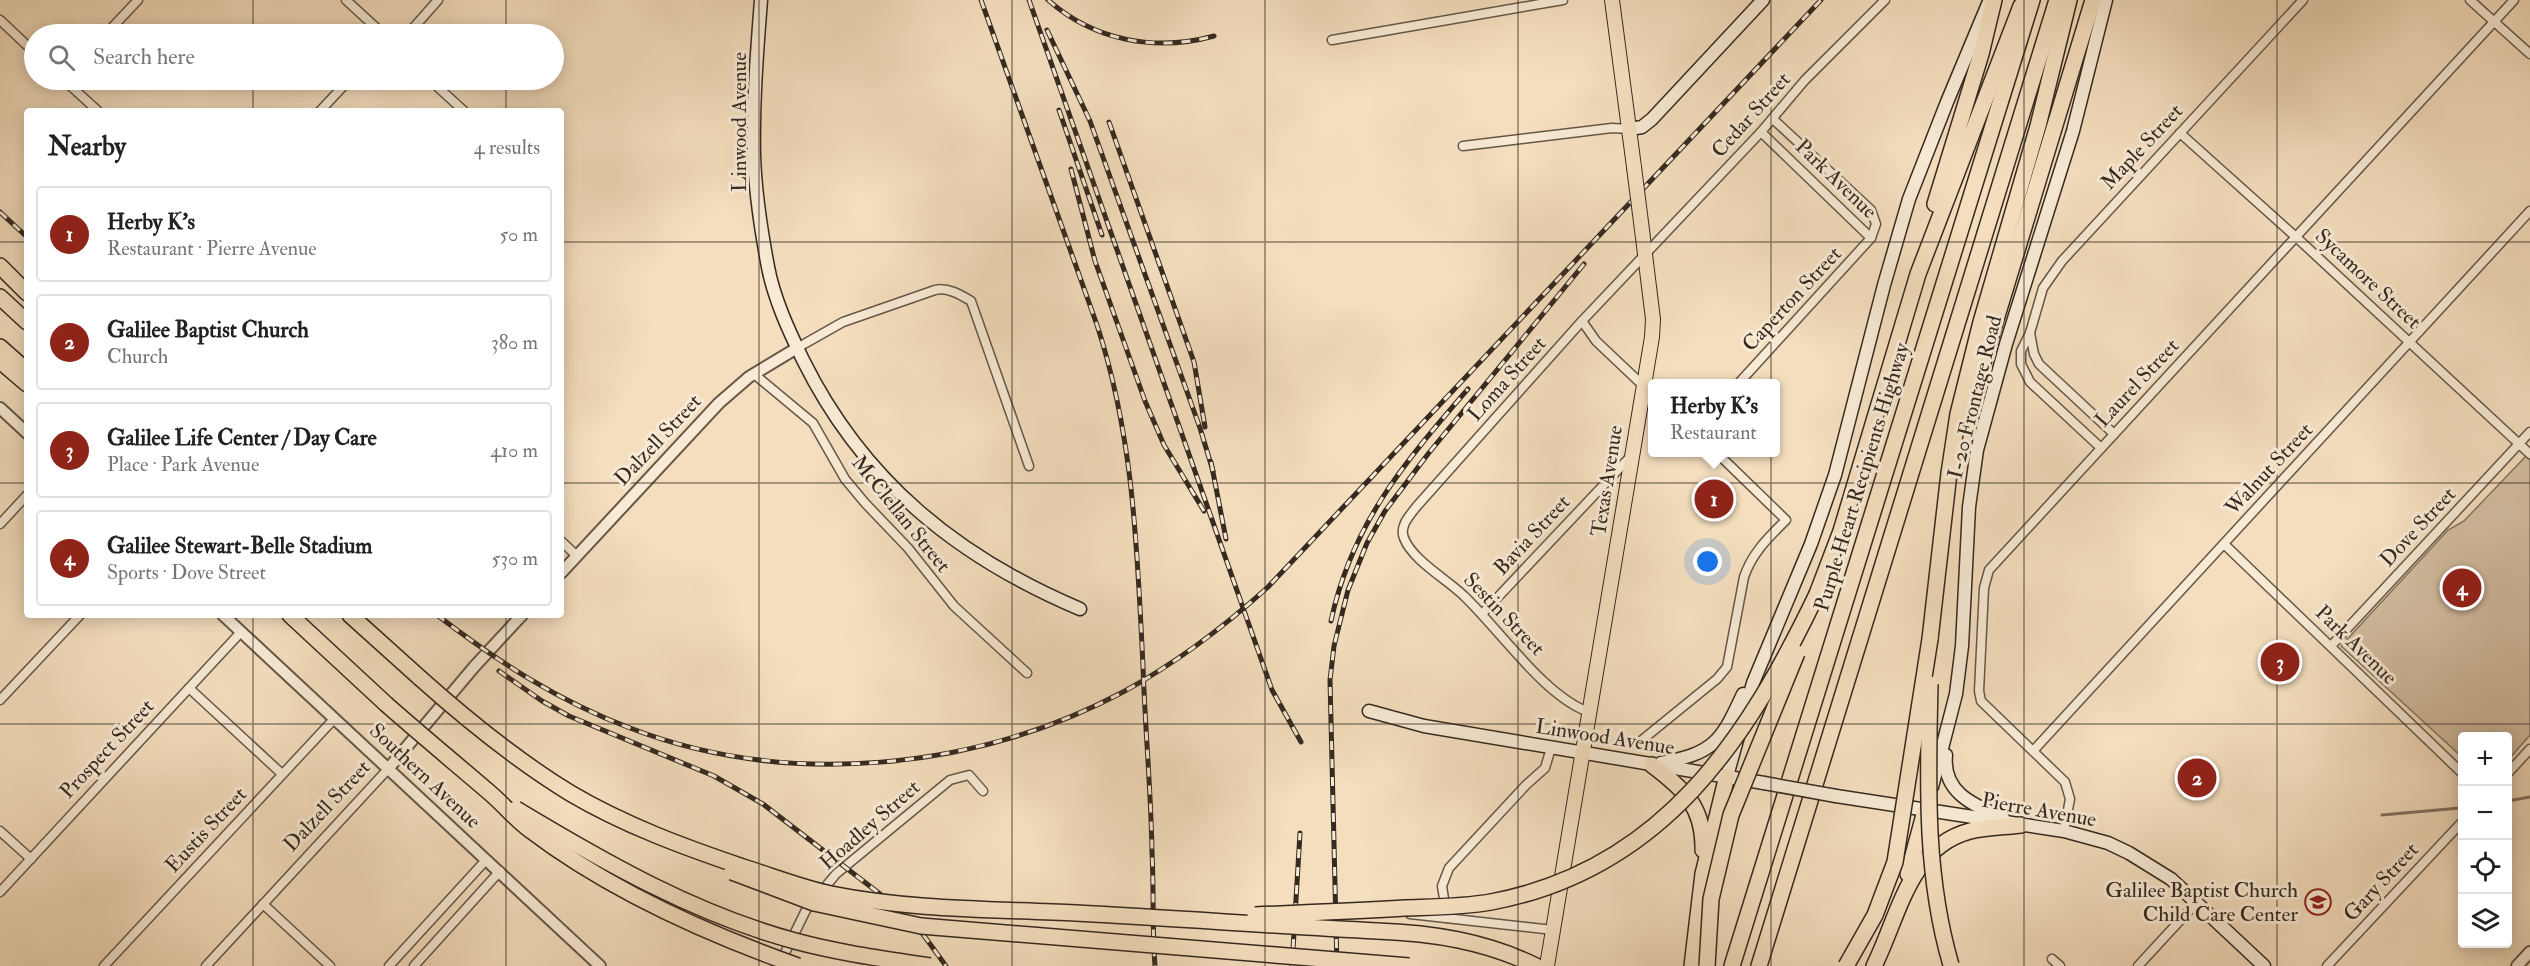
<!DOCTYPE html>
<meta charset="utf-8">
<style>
:root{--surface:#fff;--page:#f2f2f2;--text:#222;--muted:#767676;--line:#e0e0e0;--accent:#8f2418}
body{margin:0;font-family:"IM FELL Double Pica",serif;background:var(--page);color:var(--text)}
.controls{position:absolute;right:18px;bottom:18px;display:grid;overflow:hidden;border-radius:6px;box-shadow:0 3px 15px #0003}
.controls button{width:54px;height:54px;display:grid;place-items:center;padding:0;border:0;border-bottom:2px solid var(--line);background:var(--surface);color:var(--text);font:30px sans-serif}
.you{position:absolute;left:1708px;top:562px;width:21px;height:21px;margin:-15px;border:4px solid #fff;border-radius:50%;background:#1a73e8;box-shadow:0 0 0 9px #1a73e833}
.badge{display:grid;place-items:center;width:39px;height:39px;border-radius:50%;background:var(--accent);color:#fff;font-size:20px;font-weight:700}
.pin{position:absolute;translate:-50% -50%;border:3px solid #fff;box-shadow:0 2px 6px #0006}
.popup{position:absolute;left:1648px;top:379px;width:132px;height:78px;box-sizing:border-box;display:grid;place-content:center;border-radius:6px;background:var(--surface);filter:drop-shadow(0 2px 4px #0005);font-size:20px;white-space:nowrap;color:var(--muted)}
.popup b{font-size:22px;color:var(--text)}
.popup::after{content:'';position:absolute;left:50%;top:100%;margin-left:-12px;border:12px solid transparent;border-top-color:var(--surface)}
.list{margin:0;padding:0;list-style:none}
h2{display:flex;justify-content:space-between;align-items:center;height:78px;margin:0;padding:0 24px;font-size:26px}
h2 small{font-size:20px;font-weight:400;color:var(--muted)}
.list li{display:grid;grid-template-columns:39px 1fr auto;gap:18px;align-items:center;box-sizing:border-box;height:96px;margin:0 12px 12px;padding:0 12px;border:2px solid var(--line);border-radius:6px}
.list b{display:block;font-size:22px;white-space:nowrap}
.list p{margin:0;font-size:20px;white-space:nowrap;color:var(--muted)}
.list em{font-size:20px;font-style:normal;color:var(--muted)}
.icon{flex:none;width:33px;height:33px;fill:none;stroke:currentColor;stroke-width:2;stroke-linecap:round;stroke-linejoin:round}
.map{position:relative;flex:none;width:2530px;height:966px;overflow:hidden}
.search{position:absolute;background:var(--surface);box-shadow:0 3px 15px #0003;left:24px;top:24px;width:540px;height:66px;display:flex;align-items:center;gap:15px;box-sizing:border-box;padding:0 21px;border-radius:33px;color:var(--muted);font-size:22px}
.panel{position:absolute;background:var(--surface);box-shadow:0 3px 15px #0003;left:24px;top:108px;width:540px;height:510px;border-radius:6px}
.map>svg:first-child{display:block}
</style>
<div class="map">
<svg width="2530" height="966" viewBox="0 0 2530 966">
<rect width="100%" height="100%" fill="#f4debe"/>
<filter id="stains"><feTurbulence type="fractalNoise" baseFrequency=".00333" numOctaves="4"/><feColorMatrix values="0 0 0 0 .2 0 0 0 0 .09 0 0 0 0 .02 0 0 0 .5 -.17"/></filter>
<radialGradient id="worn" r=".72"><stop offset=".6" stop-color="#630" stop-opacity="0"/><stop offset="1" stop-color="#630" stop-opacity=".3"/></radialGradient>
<path fill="#d4bfa3" stroke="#847462" stroke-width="1.5" d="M2526,456l4,4v275l-22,25v-24h-46v21l-121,-111 107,-116 16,-9z"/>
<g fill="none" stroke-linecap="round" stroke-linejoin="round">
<g stroke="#81705e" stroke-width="3">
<path d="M2508,801l22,-4"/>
<path d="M2382,815l78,-7"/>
</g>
<g stroke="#655648" stroke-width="11">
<g id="minor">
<path d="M346,0l37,34"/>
<path d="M2470,0l60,54"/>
<path d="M0,20l34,32"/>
<path d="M106,34l32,-34"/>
<path d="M408,34l30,-34"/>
<path d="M1332,40l231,-40"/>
<path d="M64,80l34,31"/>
<path d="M430,80l34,31"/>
<path d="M320,111l29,-31"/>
<path d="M1761,132l110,106"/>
<path d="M2180,133l116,104 234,217"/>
<path d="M1463,146l149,-18 18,1"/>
<path d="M1582,321l14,20 56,53"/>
<path d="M2030,333l4,21 5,10 75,70"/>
<path d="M797,348l46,-26 92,-32c13,-3 26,5 36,11l58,165"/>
<path d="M754,374l59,49 32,56 20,24 43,45 46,58 73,67"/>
<path d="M1738,384l133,-146 5,-14 -5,-14 -98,-91"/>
<path d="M2101,448l-71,-66 -9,-18v-13l9,-18 13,-45 19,-27 241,-261"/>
<path d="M0,524l27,-29"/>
<path d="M561,541l16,15"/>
<path d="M2224,544l238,229"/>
<path d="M1482,614l148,-157"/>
<path d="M2331,646l199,-214"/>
<path d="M189,688l93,86"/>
<path d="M0,700l80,-85"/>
<path d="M1589,712c-44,-15 -90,-83 -125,-116 -16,-16 -52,-36 -60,-58 -5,-12 6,-23 13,-32l165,-185 179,-189 44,-52 80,-80"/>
<path d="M1642,740l75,-61 10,-12 17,-90c8,-24 24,-39 42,-57l-70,-68"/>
<path d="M2033,751l497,-540"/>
<path d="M2508,773l22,-24"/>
<path d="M0,831l31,28"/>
<path d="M2064,831l6,-32 -5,-17 -84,-81 -2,-10 5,-103 5,-18 525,-570"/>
<path d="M0,892l241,-260"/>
<path d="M263,904l67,62"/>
<path d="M1410,914l143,16"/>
<path d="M1447,918l-5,-32 7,-18 77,-83 19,-17 6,-20"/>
<path d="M2052,959l8,7"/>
<path d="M781,961l25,-51 30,-36 114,-94 19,-5 14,16"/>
<path d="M104,966l230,-247"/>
<path d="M206,966l182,-197"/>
<path d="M389,966l97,-106"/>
<path d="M414,966l86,-95"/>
<path d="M2138,966l59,-64"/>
<path d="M2327,966l135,-144"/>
</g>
</g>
<g stroke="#655648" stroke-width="14">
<g id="tertiary">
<path d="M0,408l27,25"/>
<path d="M561,573l158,-170 30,-26 48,-29"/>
<path d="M223,615l377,351"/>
<path d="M388,769l86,-102 48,-52"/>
<path d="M2517,966l13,-14"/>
</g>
</g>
<g stroke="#352920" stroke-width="15">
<g id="secondary">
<path d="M761,0c-4,51 -8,103 -7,154 1,38 7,76 14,113 6,32 21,64 35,93 60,121 154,197 277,249"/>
<path d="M1630,129l12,-2 10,-8 111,-119"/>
<path d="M1369,711l55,15 340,57"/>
<path d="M1946,755c-4,38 28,50 57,63"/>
<path d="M1661,763c53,-10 60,-21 82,-69"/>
<path d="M1727,776l26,-93 58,-139 24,-69 49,-190 25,-86 38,-97 41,-98"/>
<path d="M1932,787l24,-93 6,-48 7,-139 8,-57 29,-106 67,-213 33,-131"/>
<path d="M1836,796l228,35 44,12 21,10 42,26 93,87"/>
</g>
</g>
<g stroke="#352920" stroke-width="16">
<g id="primary">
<path d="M1612,0l22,167"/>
<path d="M1547,966l105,-629 1,-18 -11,-89"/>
</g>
</g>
<g stroke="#352920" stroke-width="18">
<g id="motorway">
<path d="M1935,204l46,-150 13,-54"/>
<path d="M0,266l27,27"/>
<path d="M0,297l27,25"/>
<path d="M0,347l27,24"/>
<path d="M0,361l27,23"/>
<path d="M1970,405l123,-405"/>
<path d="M1817,594l24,-63 77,-257 103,-268"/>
<path d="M290,615l96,89"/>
<path d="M350,615l70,63"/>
<path d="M1930,639l19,-166 9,-59 23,-92 57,-196 31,-126"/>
<path d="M1652,765c32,24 52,42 51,85"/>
<path d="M1908,874l17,-63"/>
<path d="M1377,931c55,2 108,10 159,35"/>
<path d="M1692,966l11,-92 24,-98"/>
<path d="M1732,966l300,-966"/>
<path d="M1759,966l298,-966"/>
<path d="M1874,966c25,-50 35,-119 96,-135 16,-4 34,-4 51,-6"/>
</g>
</g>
<use href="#minor" stroke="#f8ead5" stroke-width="8"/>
<use href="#tertiary" stroke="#f8ead5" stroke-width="10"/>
<use href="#secondary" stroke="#f8ead5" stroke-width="12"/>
<use href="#primary" stroke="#f4debe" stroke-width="14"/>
<use href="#motorway" stroke="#f4debe" stroke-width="15"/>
<g stroke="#352920" stroke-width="5">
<g id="rail">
<path d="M981,0l116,325c37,113 40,224 46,341 2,62 8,124 9,186 2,38 0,76 3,114"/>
<path d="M1029,0l243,690 29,52"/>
<path d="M1048,0c46,41 108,52 166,36"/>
<path d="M1047,30l43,91 110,307 13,43"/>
<path d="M1059,110l43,125"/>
<path d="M1109,122l85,240 11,65"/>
<path d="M1071,169l24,92 50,140 19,44 40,66"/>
<path d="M0,212l27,25"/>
<path d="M1211,462l15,77"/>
<path d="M437,615c60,46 121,86 193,113 158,61 346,42 493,-36 53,-29 101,-65 145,-105l553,-587"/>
<path d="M1331,621c21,-98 74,-159 137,-232"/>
<path d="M499,671l43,30 27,15 145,60 49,28 121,93 38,36 24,33"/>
<path d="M1292,966l8,-133"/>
<path d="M1337,966l-7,-286 4,-34 14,-56 19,-47 18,-32 43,-57 156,-190"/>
</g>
</g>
<use href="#rail" stroke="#f8ead5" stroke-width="3" stroke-dasharray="9" stroke-linecap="butt"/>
<g stroke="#352920" stroke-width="15" stroke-linecap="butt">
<path id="secondary-bridge" d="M1764,783l72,13"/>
</g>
<g stroke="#352920" stroke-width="16" stroke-linecap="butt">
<path id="primary-bridge" d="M1634,167l8,63"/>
</g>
<g stroke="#352920" stroke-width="18" stroke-linecap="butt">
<g id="motorway-bridge">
<path d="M420,678c47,42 96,82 150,115 54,32 114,54 173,74 29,9 59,21 88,27 80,16 164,15 245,19 100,5 200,13 301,18"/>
<path d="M1930,684c-2,95 -6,189 21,281"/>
<path d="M386,704c34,30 69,59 104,89 14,12 25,26 40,37 79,60 175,103 268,136"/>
<path d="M516,809c88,53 179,105 279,132 44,12 90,18 135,25"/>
<path d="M732,872l82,31 107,23 488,40"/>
<path d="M1255,915c50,-2 100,-4 150,-7 28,-1 58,-1 86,-6 171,-32 256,-162 326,-308"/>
<path d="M1707,966l4,-67 20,-84 66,-162"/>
<path d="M1846,966l29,-51 20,-53 35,-223"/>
</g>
</g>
<use href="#secondary-bridge" stroke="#f8ead5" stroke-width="12"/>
<use href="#primary-bridge" stroke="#f4debe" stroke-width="14"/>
<use href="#motorway-bridge" stroke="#f4debe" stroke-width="15"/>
</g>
<path fill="none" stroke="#352920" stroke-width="1.5" stroke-opacity="0.55" d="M253,0v34M506,0v34M759,0v966M1012,0v966M1265,0v966M1518,0v966M1771,0v966M2024,0v966M2277,0v966M253,80v31M506,80v31M0,242h27M561,242h1969M0,483h27M561,483h1969M253,615v351M506,615v351M0,724h2530"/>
<defs>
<g id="school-ring" transform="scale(1.35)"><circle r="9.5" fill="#f8ead5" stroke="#8f2418" stroke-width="1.5"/><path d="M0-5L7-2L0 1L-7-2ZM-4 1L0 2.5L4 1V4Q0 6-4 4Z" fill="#8f2418"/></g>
</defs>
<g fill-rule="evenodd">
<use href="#school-ring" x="2318" y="902"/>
</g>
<g text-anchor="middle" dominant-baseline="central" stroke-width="6" stroke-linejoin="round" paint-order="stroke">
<g font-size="21" fill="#352920" stroke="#f8ead5">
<text transform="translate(1751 115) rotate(-48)">Cedar Street</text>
<text transform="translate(739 122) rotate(-90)">Linwood Avenue</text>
<text transform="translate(2142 147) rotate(-47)">Maple Street</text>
<text transform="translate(1836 179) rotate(44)">Park Avenue</text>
<text transform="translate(2368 279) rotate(43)">Sycamore Street</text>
<text transform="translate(1792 299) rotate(-47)">Caperton Street</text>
<text transform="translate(1507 379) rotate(-48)">Loma Street</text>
<text transform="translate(2137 383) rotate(-47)">Laurel Street</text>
<text transform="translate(1975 397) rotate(-76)">I-20 Frontage Road</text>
<text transform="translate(658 440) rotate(-47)">Dalzell Street</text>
<text transform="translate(2269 469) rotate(-47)">Walnut Street</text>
<text transform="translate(1862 477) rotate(-73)">Purple Heart Recipients Highway</text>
<text transform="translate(1607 481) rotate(-81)">Texas Avenue</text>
<text transform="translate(901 514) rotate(51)">McClellan Street</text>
<text transform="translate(2418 527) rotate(-47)">Dove Street</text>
<text transform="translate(1532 535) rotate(-47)">Bavia Street</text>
<text transform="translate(1504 614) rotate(46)">Sestin Street</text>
<text transform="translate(2356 645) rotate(44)">Park Avenue</text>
<text transform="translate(1605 737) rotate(9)">Linwood Avenue</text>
<text transform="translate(107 749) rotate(-47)">Prospect Street</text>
<text transform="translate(425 776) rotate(43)">Southern Avenue</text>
<text transform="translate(327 806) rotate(-47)">Dalzell Street</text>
<text transform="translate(2039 810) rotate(10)">Pierre Avenue</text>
<text transform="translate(870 825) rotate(-41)">Hoadley Street</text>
<text transform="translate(206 830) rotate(-47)">Eustis Street</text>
<text transform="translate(2381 882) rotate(-47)">Gary Street</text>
</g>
<g font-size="21" fill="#352920" stroke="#f8ead5" text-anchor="end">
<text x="2298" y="890">Galilee Baptist Church<tspan x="2298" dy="24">Child Care Center</tspan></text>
</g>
</g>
<rect width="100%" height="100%" filter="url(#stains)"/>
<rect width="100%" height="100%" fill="url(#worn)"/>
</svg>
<div class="controls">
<button>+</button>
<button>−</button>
<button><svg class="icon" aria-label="locate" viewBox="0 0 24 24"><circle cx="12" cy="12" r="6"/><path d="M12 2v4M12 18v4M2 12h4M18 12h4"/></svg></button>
<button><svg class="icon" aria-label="layers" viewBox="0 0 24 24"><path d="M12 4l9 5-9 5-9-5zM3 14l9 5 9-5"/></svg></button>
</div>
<div class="you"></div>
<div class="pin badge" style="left:1714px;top:499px">1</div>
<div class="popup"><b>Herby K's</b>Restaurant</div>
<div class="pin badge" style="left:2197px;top:778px">2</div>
<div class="pin badge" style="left:2280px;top:662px">3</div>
<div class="pin badge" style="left:2462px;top:588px">4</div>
<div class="search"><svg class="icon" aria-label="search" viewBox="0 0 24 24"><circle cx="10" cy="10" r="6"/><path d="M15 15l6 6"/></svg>Search here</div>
<section class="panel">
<h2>Nearby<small>4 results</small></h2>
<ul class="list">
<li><span class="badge">1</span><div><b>Herby K's</b><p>Restaurant · Pierre Avenue</p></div><em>50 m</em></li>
<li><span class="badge">2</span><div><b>Galilee Baptist Church</b><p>Church</p></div><em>380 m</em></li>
<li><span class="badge">3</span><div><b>Galilee Life Center / Day Care</b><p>Place · Park Avenue</p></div><em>410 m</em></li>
<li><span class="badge">4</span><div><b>Galilee Stewart-Belle Stadium</b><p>Sports · Dove Street</p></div><em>530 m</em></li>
</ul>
</section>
</div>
